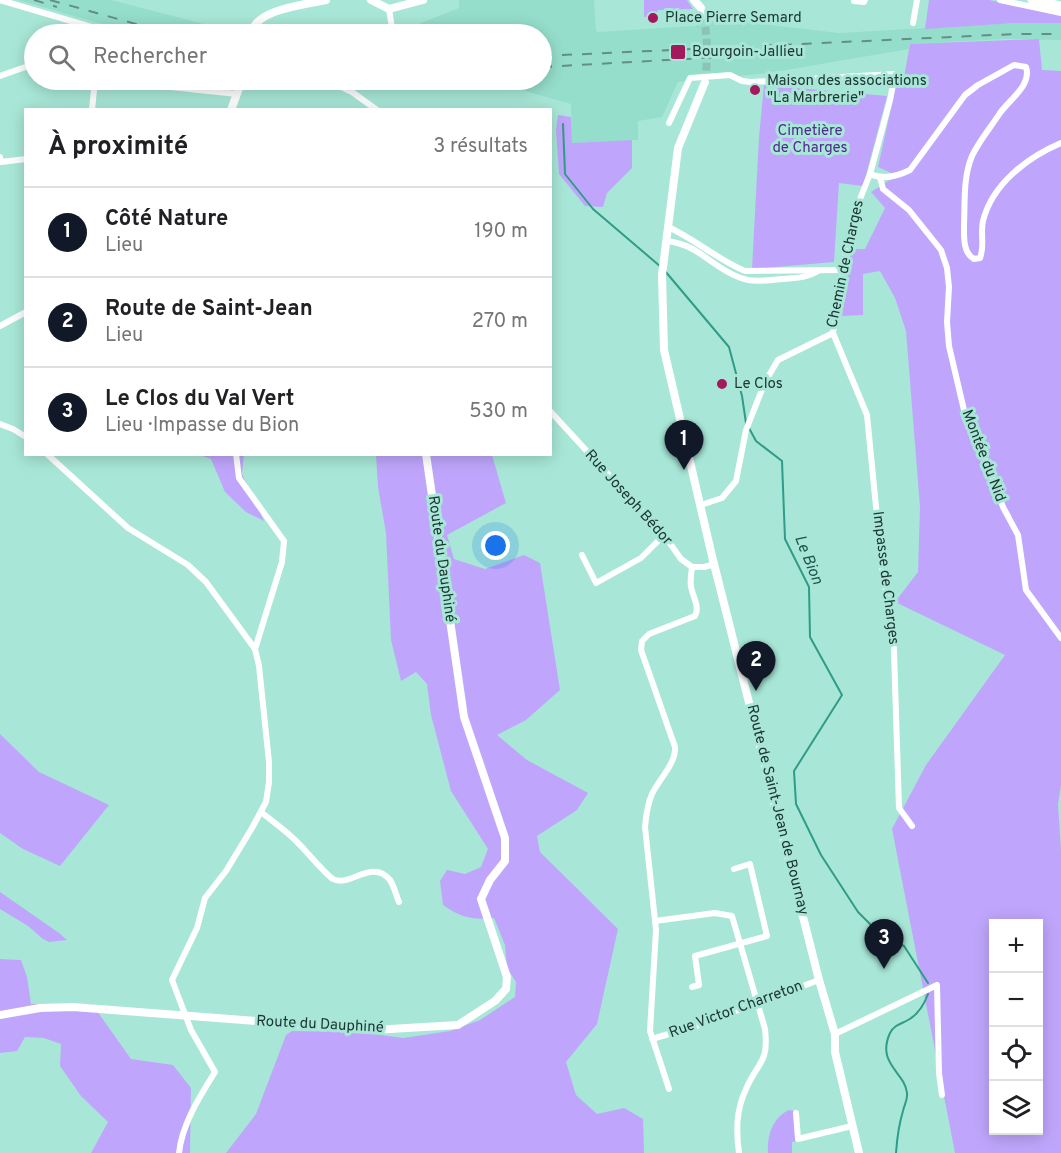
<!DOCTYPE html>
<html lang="fr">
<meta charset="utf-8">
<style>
:root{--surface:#fff;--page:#f6f6f6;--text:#202124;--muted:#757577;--line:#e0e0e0;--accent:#111827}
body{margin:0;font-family:Overpass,sans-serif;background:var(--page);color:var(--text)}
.controls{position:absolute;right:18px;bottom:18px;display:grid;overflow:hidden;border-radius:0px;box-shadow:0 3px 15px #0003}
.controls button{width:54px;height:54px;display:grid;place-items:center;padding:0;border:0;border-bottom:2px solid var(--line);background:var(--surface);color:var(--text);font:30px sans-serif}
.you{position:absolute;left:496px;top:546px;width:21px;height:21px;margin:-15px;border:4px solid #fff;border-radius:50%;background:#1a73e8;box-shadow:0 0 0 9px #1a73e833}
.badge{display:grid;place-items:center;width:39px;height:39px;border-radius:50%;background:var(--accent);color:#fff;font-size:20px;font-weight:700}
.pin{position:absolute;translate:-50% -50px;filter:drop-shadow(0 2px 3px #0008)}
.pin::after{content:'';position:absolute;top:32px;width:21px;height:18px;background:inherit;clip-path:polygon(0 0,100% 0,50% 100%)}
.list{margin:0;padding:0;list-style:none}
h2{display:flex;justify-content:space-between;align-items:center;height:78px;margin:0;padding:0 24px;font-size:26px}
h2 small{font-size:20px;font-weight:400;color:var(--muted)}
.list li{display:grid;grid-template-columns:39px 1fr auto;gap:18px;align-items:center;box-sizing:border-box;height:90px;padding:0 24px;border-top:2px solid var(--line)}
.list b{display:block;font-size:22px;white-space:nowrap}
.list p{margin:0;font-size:20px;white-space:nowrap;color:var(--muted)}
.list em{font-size:20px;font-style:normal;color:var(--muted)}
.icon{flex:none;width:33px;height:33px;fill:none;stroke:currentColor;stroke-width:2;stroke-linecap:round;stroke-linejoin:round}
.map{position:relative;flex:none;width:1061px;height:1153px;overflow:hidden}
.search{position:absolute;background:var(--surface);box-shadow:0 3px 15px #0003;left:24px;top:24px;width:528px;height:66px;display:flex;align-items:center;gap:15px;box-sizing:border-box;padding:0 21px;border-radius:33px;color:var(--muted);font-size:22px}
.panel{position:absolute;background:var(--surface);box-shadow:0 3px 15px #0003;left:24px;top:108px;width:528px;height:348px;border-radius:0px}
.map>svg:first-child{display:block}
</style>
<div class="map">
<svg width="1061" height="1153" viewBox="0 0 1061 1153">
<rect width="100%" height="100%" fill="#a8e7d7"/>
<g fill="#95decc">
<path d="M18,0h93l132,34h-106z"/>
<path d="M459,0h135l2,30 2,2 96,-6 26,-7 119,14 176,-10h46v17l-57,-1 -94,5 -1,5 -140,24 -91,9 -16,35 -24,4v19l-66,3 -1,-39 -53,-15 -48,-9h-46h118v-46h-132l4,-8 45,-18z"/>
</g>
<g fill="#bfa6fc" fill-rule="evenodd">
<path d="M644,0h43l6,9 -35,1 -3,6 -11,1z"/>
<path d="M929,0h60l72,15v8h-46l-90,6z"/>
<path d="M1039,39l3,31 19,1v714l-3,19 3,46v303h-106l-63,-324 34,-64 79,-110 -110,-53 23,-30 2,-65 -14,-176 -11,-33 -15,-27 -17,3v41l-21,1 9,-67h14l20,-41 -14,-16 28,-18 -8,-1 -13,-6 18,-81 7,-4 7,-38zM994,924h44v206h-44z"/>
<path d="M764,85l123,11 -24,90 -24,-3 -5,79 -82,7 7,-132z"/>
<path d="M558,115l13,2 1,26 60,-3v28l-25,25 -4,14 -18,-1 -26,-32 -3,-44z"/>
<path d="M200,455h44l-2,19 22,47 -18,-9 -21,-20 -14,-33z"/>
<path d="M376,455h116l14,48 -59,32 7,24 31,10 39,-14 16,8 20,127 -34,30 -29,15 30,25 61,33 -11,17 -40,26 3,16 78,77 -21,95 -31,38 10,33 21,19 27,-6 19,11 1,34h-418l30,-39 30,-79 6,-4 66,1 45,6 47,-7 30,-11 35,-23 1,-15 -9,-14 -2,-23 -11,-27c-21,2 -33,0 -51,-13l-3,-24 7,-11 18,4 16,-7 7,-18 -37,-58 -20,-76 -4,-31 -11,-12 -15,9 -10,-41 -5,-107 -8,-46z"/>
<path d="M0,734l39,38 70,33 -49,61 -37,-17 -23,-16z"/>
<path d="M0,892l59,41 8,7 -18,2 -6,-3 -15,-13 -28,-17z"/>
<path d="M0,959l21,1 6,17 4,27h61l39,55 42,6 18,23 -1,65h-99l17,-31 -27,-26 -21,-30 1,-22 -17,-6 -19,-1 -8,14 -17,2z"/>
<path d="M789,1110l5,1 2,30 -4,1v11h-24c-1,-17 4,-35 21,-43z"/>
</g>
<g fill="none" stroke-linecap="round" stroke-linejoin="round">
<g stroke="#309c87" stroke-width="2">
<path d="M563,124l2,50 28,35 68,58"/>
<path d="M665,271l64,76 13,49 4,27"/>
<path d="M749,428l7,13 26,20 3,78 24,48 1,50 32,58 -48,76 2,33 25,51 37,57 21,21 25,13 24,37"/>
<path d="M896,1153c1,-14 3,-29 7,-42 1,-6 5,-11 4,-18 -2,-21 -31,-29 -17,-60 4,-8 11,-9 18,-13 11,-6 16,-15 20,-26"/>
</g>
<path stroke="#8cc3b5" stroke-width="8" stroke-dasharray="8 4" stroke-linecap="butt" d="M703,15c5,22 5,44 2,67"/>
<g stroke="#fff" stroke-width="6">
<path d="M0,0l115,34"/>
<path d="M1000,0l61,13"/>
<path d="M854,1l10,1 1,-2"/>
<path d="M389,9l4,25"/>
<path d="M913,23l4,-23"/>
<path d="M0,76l34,-12"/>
<path d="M104,80l133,14"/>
<path d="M326,80l26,12 25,18"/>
<path d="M92,110l3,-30"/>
<path d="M669,123l21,-45 40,-3 12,6 9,1 144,-8 -5,26 -20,74 -10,25 -12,42 -15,92"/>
<path d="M0,157l1,5 25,-3"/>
<path d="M870,174c13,6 28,2 40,-4l55,-75 13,-10 36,-20 12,2c6,18 -16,32 -26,46 -9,14 -21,28 -28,43 -9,21 -7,47 -8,70 0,11 -1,27 10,33l6,-1c5,-12 0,-25 3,-37 9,-37 45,-64 78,-78"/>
<path d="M880,177l3,12 26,21 32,40 6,18 2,19 -2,35 2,24 18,77 20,41 16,43 15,28 8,55 35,48"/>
<path d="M668,227c27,12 50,33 77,44l97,-1"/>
<path d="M666,241c34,3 45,27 75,37 13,5 28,2 41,1 14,-1 25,-1 36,-8"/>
<path d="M0,326l26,-14"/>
<path d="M833,333l34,82 16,163 10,42 6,188 13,18"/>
<path d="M550,411l114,124 17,24 11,8h12l11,-3"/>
<path d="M0,424l13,5 13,8"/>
<path d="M47,454l81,74 60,37 18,17 49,67 4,17 10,96v20l-3,20 -14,26 -26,43 -21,27 -8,30 -25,52 19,50 24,42c-15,24 -33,52 -36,81"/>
<path d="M236,454l3,24 45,63 -2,21 -27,87"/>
<path d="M701,505l21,-7 14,-17 10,-51 19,-48 13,-22 55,-27"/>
<path d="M582,555l14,28 45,-25 23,-23"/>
<path d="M261,812c11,9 23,17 33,27 10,9 30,34 39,40 16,9 39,-21 57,1 4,6 6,15 9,22"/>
<path d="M655,921l60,-8 17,3 33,113c4,35 -7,32 -19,60 -10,21 -10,42 -7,64"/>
<path d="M692,987l7,-2 -4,-29 72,-20 -17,-72 -16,5"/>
<path d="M835,1034l102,-49 2,88 3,22"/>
<path d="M652,1039l47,-14 120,-45"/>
<path d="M669,1089l-19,-58 6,-101 -11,-103c1,-11 2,-22 7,-33 7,-15 24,-30 23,-47l-34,-97 1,-9 7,-7 46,-18c5,-9 -2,-19 -4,-29 -1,-7 0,-13 1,-20"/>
<path d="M796,1113l2,26 54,-13"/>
</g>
<g stroke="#fff" stroke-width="8">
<path d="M371,0l18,9 34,-9"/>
<path d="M694,0l7,8 2,7"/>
<path d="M251,34c4,-25 53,-29 75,-34"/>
<path d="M705,82l-27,66 -16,127 2,75 48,206 107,424 16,54v18l24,101"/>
<path d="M231,110l11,-30"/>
<path d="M0,1015l40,-7 33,-1 300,23 85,-5 37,-24 11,-12 1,-12 -26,-78 9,-19 15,-19v-23l-41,-121 -38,-263"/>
</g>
<path stroke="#fff" stroke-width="9" d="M1032,0l29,6"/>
<g stroke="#638f84" stroke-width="2" stroke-dasharray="10 10" stroke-linecap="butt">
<path d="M34,0l23,7"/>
<path d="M50,0l93,26 41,8"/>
<path d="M542,56l473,-22h46"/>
<path d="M542,67l251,-14"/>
</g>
</g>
<g fill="#a4185e" stroke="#a8e7d7" stroke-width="2">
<circle cx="653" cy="18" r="6"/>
<rect x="670" y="44" width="16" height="16" rx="3"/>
<circle cx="755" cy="90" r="6"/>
<circle cx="722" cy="384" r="6"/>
</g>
<g text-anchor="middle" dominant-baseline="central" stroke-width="6" stroke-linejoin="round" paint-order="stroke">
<g font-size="15" fill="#1c352f" stroke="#a8e7d7" text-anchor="start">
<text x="665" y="18">Place Pierre Semard</text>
<text x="692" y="52">Bourgoin-Jallieu</text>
<text x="767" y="81">Maison des associations<tspan x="767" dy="17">"La Marbrerie"</tspan></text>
<text x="734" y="384">Le Clos</text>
</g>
<g font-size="15" fill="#51298d" stroke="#a8e7d7">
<text x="810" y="131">Cimetière<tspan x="810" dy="17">de Charges</tspan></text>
</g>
<g font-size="15" fill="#1c352f" stroke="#a8e7d7">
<text transform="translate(846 264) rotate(-78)">Chemin de Charges</text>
<text transform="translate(983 456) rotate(69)">Montée du Nid</text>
<text transform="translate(628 498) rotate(48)">Rue Joseph Bédor</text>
<text transform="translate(441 559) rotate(82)">Route du Dauphiné</text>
<text transform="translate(885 578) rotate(83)">Impasse de Charges</text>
<text transform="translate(777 810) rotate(76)">Route de Saint-Jean de Bournay</text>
<text transform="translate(736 1010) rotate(-20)">Rue Victor Charreton</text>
<text transform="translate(320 1025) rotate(3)">Route du Dauphiné</text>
</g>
<g font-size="16" font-style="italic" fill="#1e574b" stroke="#a8e7d7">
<text transform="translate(808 560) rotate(68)">Le Bion</text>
</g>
</g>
</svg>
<div class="controls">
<button>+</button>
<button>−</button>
<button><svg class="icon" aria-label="locate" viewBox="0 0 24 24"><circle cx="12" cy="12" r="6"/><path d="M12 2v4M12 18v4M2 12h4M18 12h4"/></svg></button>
<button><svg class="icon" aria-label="layers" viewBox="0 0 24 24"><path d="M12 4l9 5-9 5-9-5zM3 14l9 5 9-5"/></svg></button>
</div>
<div class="you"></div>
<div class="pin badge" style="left:684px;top:470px">1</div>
<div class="pin badge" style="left:756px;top:691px">2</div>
<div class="pin badge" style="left:884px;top:969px">3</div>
<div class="search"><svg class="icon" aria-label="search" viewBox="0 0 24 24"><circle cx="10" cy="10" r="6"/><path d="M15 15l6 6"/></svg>Rechercher</div>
<section class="panel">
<h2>À proximité<small>3 résultats</small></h2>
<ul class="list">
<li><span class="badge">1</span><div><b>Côté Nature</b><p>Lieu</p></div><em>190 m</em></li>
<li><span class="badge">2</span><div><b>Route de Saint-Jean</b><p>Lieu</p></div><em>270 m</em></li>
<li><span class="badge">3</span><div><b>Le Clos du Val Vert</b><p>Lieu · Impasse du Bion</p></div><em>530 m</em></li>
</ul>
</section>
</div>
